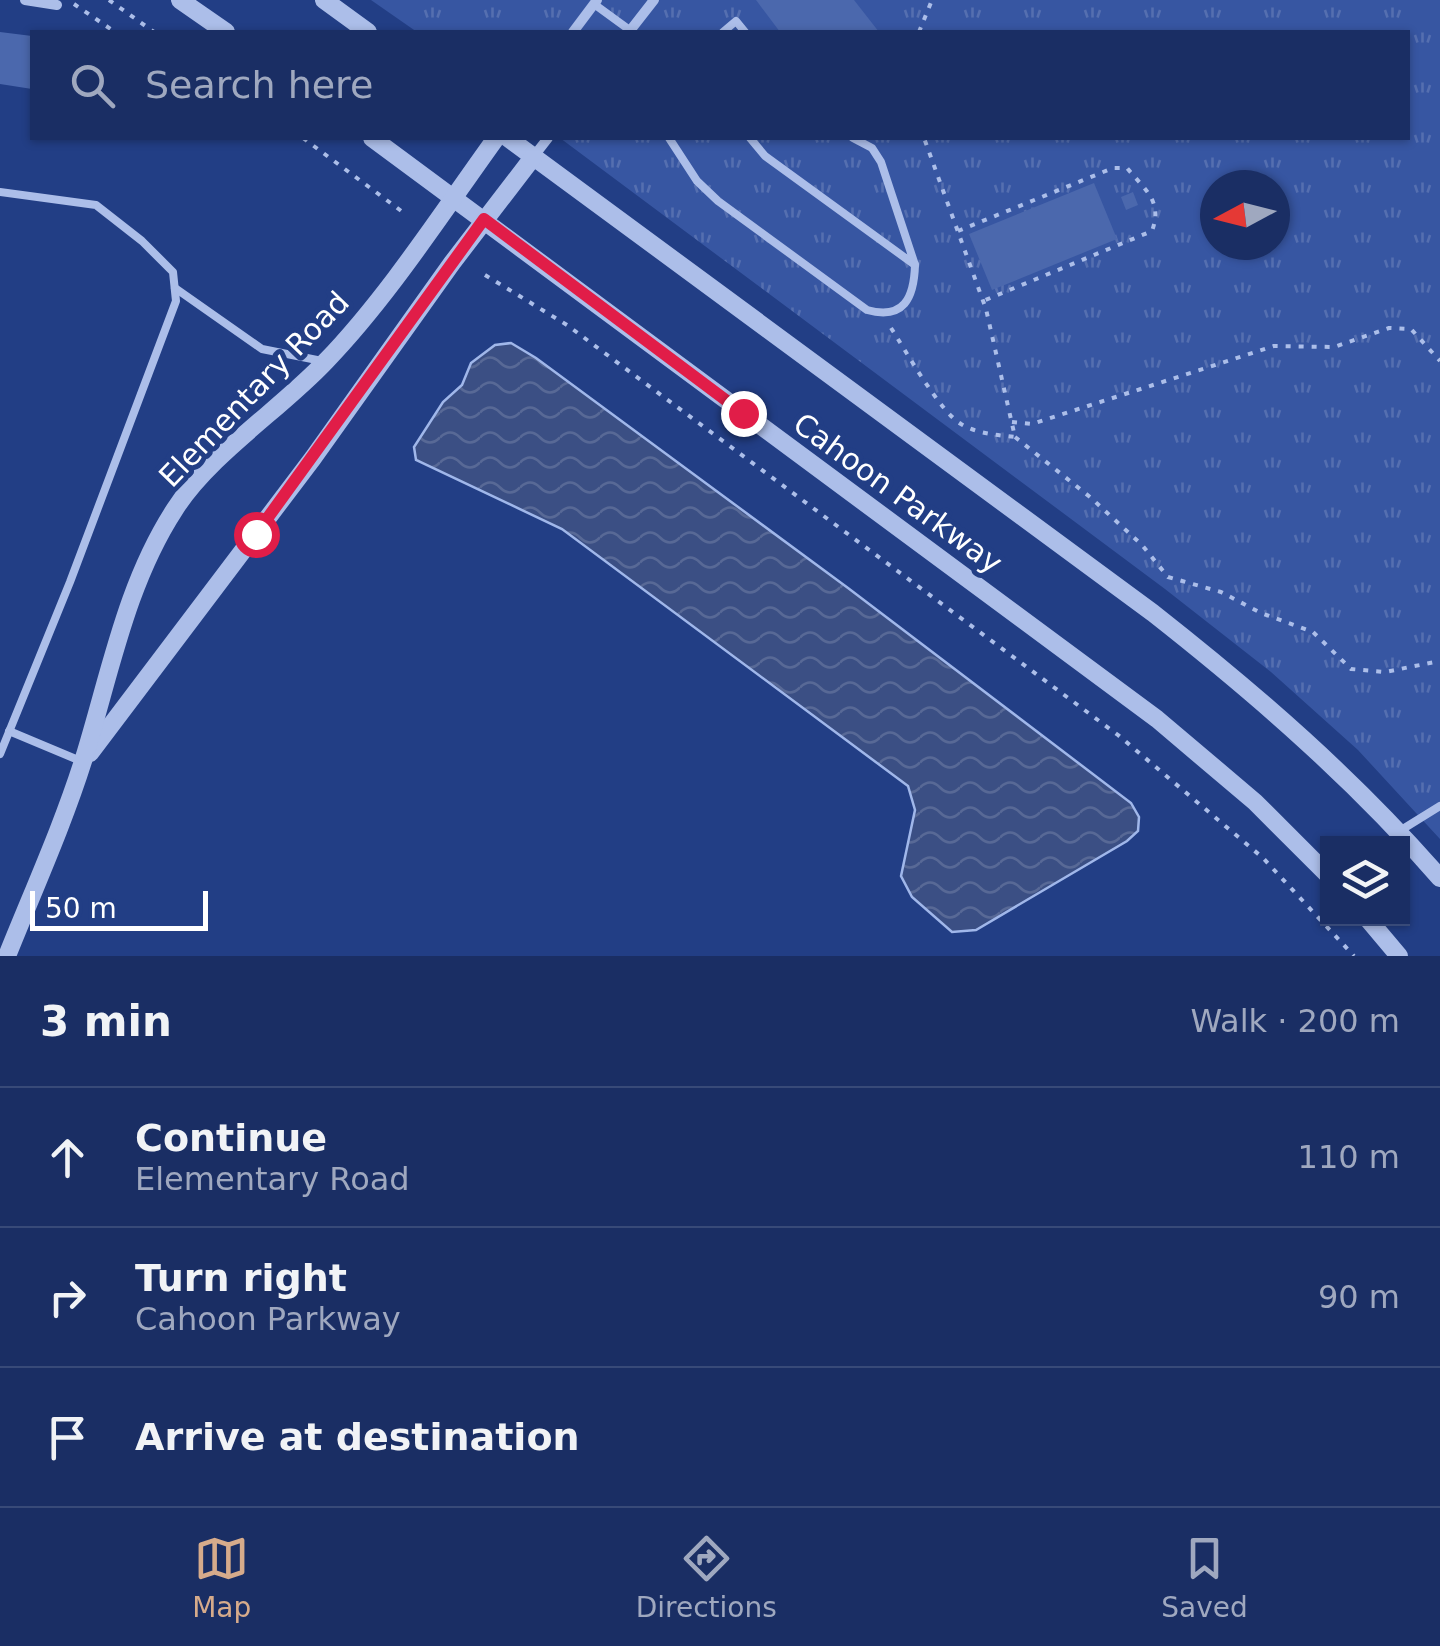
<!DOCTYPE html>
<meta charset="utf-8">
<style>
:root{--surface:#1a2e64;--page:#23366a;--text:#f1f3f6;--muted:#9fa8bf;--line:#384a78;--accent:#d6ab8b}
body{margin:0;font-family:"DejaVu Sans",sans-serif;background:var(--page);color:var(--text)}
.controls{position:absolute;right:30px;bottom:30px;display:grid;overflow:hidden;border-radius:0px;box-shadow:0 2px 8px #0004}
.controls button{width:90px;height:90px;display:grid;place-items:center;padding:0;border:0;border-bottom:2px solid var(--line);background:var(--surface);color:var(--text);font:50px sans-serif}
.compass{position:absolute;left:1200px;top:170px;width:90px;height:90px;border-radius:50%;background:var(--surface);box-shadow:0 2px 8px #0004;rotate:263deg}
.scale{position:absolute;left:30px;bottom:25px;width:178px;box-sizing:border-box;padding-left:10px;border:5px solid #fff;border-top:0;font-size:28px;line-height:35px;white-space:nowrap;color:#fff;-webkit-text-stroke:8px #223e85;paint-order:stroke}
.stop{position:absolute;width:30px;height:30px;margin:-22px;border:8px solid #e11d48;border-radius:50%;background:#fff}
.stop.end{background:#e11d48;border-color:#fff;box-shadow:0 2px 10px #0008}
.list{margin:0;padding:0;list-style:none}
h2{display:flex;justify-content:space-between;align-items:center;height:130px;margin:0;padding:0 40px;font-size:42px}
h2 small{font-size:32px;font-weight:400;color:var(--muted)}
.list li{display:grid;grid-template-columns:65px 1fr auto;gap:30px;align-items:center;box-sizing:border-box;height:140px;padding:0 40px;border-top:2px solid var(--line)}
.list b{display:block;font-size:38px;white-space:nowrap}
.list p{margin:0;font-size:32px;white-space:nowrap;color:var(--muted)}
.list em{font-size:32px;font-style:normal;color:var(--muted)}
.icon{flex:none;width:55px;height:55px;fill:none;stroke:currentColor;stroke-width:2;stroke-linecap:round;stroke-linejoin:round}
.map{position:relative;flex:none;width:1440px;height:956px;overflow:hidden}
.search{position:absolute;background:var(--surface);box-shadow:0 2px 8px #0004;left:30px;right:30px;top:30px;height:110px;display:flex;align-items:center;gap:25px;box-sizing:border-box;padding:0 35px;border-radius:0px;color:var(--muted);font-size:38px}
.sheet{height:550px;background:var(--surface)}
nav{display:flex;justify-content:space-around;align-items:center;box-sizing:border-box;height:140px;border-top:2px solid var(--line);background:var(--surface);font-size:28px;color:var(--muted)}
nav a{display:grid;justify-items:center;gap:5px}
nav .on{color:var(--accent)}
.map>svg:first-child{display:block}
</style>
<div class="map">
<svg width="1440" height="956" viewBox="0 0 1440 956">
<defs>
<pattern id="grass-tufts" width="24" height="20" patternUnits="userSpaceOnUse" patternTransform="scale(2.5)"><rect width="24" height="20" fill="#3756a2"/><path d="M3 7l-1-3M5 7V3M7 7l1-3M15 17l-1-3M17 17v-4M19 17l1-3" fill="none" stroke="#556fb0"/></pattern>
<pattern id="water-waves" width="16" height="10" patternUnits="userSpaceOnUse" patternTransform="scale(2.5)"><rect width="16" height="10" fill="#3b4f84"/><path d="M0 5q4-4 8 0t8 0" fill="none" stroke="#586996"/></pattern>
</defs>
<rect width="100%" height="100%" fill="#223e85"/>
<path fill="url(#grass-tufts)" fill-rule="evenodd" d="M371,0h1069v839l-82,-89 -87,-78 -106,-83 -605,-451h848v-106h-991zM1215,185h60v60h-60z"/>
<path fill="url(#water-waves)" stroke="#a0b7ea" stroke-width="2.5" d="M511,343l25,15 312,230 283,215 8,14 -1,14 -11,10 -151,89 -24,2 -40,-35 -11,-21 14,-66 -7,-24 -346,-257 -146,-69 -2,-13 29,-45 19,-17 9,-22 24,-18z"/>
<g fill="#4b68ad">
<path d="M756,0h98l25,32h-99z"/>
<path d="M0,32l32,4v53l-32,-5z"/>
<path d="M1094,183l23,56 -125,51 -23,-56z"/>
<path d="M1133,192l5,13 -12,5 -5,-13z"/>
</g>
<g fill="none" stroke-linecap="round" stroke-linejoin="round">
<g stroke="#acbee9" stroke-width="4" stroke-dasharray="5 8" stroke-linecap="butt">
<path d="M109,0l45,32"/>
<path d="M74,4l41,28"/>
<path d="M919,32l13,-32"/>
<path d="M303,138l101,75"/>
<path d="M958,231l155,-63h14c18,22 36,33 25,63l-169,70"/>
<path d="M485,275l82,50 551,410 145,123 91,98"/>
<path d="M891,328c15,23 49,84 70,96 17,10 36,11 54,13l-29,-128 -62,-171"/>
<path d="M1012,422l20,2 242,-78 60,1 55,-19 22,1 29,32"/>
<path d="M1015,437l75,60 52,48 26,32 53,15 40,21 52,19 38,37 34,3 55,-11"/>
</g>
<g stroke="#acbee9" stroke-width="8">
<path d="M594,4l37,27"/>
<path d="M723,32l13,-11 9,11"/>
<path d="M669,138l28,43 21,20 149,109c37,10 47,-12 48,-45"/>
<path d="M750,138l15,18 150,109 -34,-103 -9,-14 -19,-10"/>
<path d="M0,192l96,13 46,36 31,31 3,29 -106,281 -70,172"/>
<path d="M175,288l87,61 60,12"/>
<path d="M9,731l74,31"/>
<path d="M1398,832l42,-26"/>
</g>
<g stroke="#acbee9" stroke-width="10">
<path d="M25,0l32,5"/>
<path d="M573,32l24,-32"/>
<path d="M629,32l25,-32"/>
<path d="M534,156l14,-18"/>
</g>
<g stroke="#acbee9" stroke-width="18">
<path d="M180,0l46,32"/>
<path d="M324,0l44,32"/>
<path d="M372,138l785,581 98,83 73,73"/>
<path d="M508,138l645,475c103,81 201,166 287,265"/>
<path d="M90,753l223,-295 139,-195 82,-107"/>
<path d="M1367,918l32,38"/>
<path d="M7,956c26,-65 56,-131 77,-198 26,-84 42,-174 91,-249 34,-54 106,-100 151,-148 61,-63 118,-151 170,-223"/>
</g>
</g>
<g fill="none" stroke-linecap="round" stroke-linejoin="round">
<path stroke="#e11d48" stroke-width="12" d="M256,534l228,-315 259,194"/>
</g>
<g text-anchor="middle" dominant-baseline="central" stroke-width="10" stroke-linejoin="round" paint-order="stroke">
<g font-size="30" fill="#fff" stroke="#223e85">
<text transform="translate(254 389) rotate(-46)">Elementary Road</text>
<text transform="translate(898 493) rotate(36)">Cahoon Parkway</text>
</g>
</g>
</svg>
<div class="controls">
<button><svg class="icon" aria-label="layers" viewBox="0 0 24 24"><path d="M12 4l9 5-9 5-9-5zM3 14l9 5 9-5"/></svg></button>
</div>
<svg class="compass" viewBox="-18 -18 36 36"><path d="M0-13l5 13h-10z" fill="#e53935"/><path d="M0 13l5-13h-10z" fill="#9fa8bf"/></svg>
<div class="scale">50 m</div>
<div class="stop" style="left:256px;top:534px"></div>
<div class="stop end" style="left:743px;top:413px"></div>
<div class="search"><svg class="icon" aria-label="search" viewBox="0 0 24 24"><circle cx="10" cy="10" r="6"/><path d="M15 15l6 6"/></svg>Search here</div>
</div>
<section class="sheet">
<h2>3 min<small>Walk · 200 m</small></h2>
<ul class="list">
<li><svg class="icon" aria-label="ahead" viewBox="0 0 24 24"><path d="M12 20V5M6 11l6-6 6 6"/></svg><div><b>Continue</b><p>Elementary Road</p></div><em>110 m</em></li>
<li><svg class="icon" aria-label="right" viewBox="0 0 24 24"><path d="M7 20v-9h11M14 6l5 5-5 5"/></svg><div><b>Turn right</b><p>Cahoon Parkway</p></div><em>90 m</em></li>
<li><svg class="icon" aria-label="arrive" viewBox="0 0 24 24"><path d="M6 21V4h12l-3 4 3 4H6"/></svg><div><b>Arrive at destination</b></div></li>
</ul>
</section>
<nav>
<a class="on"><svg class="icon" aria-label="map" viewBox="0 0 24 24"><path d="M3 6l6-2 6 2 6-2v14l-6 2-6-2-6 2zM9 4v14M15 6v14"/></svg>Map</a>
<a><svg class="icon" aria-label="directions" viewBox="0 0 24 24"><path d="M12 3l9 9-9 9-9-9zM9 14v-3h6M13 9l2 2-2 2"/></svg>Directions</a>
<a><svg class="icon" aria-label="saved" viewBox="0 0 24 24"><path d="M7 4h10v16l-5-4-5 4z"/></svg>Saved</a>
</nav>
